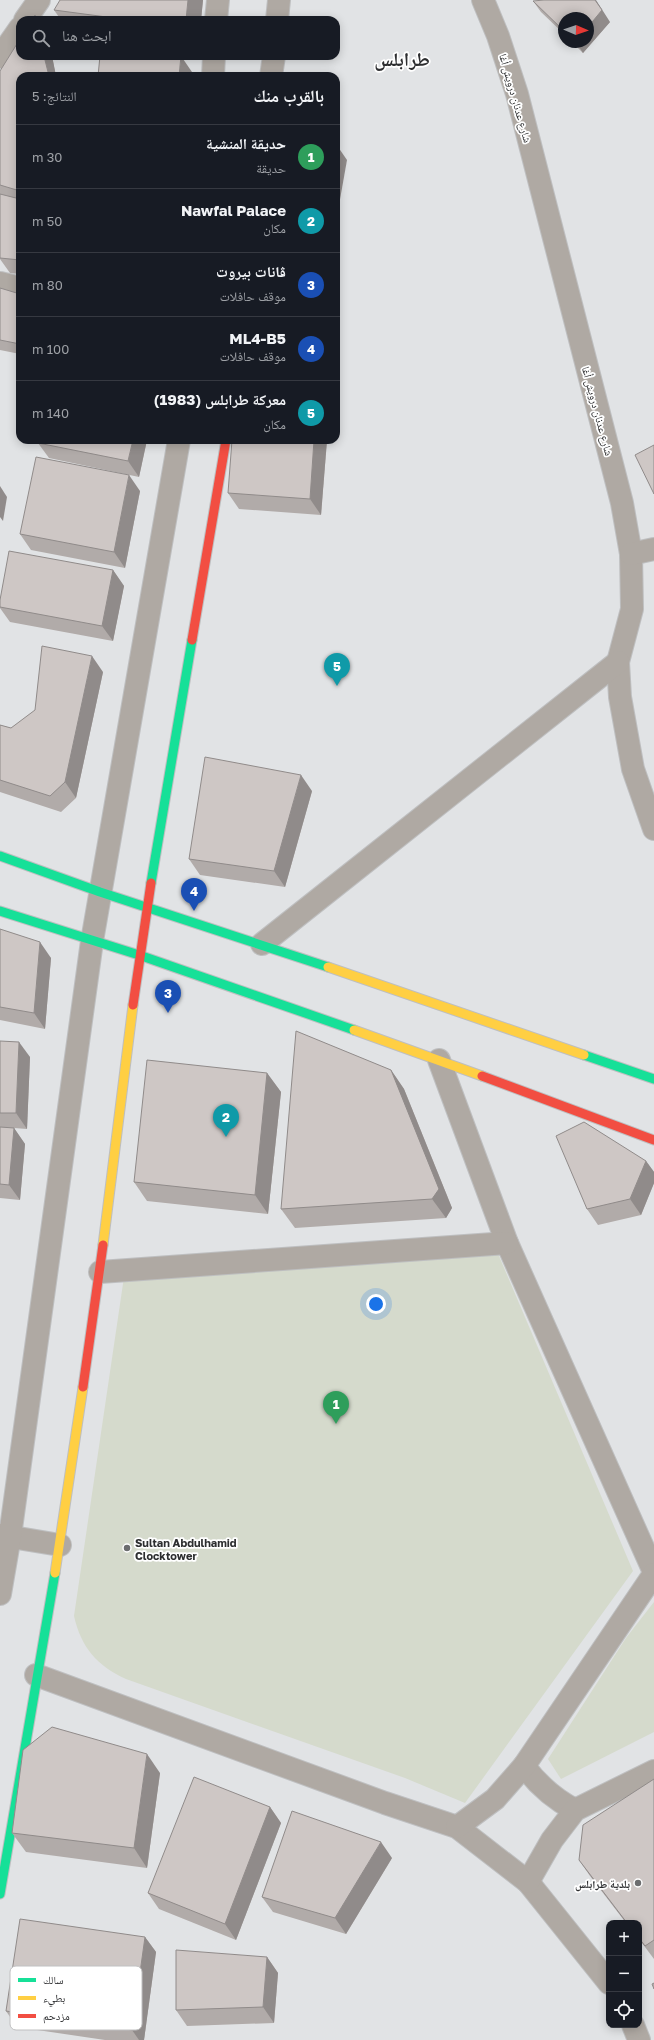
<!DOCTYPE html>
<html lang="ar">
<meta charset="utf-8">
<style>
:root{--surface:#171b24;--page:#20242c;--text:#f1f3f6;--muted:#9ea1a6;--line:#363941;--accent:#6c6d6f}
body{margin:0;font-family:"Golos Text","Noto Naskh Arabic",sans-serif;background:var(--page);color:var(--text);direction:rtl}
.controls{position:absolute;right:12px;bottom:12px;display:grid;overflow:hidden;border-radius:8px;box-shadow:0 2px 10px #0003}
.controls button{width:36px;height:36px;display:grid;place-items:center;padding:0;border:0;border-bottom:1px solid var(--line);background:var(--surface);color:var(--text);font:20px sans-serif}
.compass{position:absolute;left:558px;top:12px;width:36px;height:36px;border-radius:50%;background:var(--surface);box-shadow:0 2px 10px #0003;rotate:92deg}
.you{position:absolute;left:376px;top:1304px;width:14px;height:14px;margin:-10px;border:3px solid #fff;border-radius:50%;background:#1a73e8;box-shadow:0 0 0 6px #1a73e833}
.badge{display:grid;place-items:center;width:26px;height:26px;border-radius:50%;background:var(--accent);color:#fff;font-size:13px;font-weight:700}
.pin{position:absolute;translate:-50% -33px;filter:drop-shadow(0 1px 2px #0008)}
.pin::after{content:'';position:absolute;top:21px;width:14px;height:12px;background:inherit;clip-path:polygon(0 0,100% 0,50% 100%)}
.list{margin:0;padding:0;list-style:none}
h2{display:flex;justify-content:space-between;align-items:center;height:52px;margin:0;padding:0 16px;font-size:17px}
h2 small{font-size:13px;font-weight:400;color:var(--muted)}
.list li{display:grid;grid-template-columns:26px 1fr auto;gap:12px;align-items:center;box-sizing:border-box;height:64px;padding:0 16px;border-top:1px solid var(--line)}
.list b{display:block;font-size:15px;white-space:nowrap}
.list p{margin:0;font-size:13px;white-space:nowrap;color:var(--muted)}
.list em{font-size:13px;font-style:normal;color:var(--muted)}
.icon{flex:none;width:22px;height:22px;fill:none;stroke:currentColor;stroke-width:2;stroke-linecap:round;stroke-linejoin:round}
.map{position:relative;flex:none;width:654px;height:2040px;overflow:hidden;direction:ltr}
.search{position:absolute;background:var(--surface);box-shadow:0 2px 10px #0003;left:16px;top:16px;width:324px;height:44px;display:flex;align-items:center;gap:10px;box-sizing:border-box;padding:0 14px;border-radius:12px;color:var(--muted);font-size:15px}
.panel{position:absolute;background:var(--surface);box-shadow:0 2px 10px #0003;left:16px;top:72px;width:324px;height:372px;border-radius:12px;direction:rtl}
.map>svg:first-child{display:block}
</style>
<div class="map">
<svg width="654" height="2040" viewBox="0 0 654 2040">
<rect width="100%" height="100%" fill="#e1e3e5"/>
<g fill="#d5dacc">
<path d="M496,1249l137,322 -168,232 -60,-25 -279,-99c-29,-13 -45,-32 -52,-63l50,-339z"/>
<path d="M654,1602v130l-93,47 -13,-20 78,-121z"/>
</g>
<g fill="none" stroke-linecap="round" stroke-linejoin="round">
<g stroke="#bebfc0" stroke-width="24">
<g id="street">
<path d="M483,0l15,36 19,58 105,409 9,51 1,55 -14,53 2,35 13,72 21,60"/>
<path d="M25,20l14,-20"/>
<path d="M216,20l2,-20"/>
<path d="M277,20l2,-20"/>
<path d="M0,57l20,-29"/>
<path d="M213,76l1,-20"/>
<path d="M271,76l3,-20"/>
<path d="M0,283l20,5"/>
<path d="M631,554l23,-5"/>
<path d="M262,944l356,-282"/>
<path d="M439,1060l68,183 147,329"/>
<path d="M100,1272l407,-29"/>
<path d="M0,1535l60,10"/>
<path d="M0,1594l10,-58 82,-595 87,-501"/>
<path d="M36,1675l349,128 72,24 71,55 81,101"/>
<path d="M524,1766c14,19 30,33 51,44"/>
<path d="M457,1827l38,-28 29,-33 130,-192"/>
<path d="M528,1882l24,-42 23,-30 79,-39"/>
<path d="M633,2025l6,15"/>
</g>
</g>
<g stroke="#bebfc0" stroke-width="11">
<g id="fast">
<path d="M0,856l100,36 228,75"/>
<path d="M151,883l41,-243"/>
<path d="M0,911l139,44 215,75"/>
<path d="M584,1055l70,24"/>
<path d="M0,1894l55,-321"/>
</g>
</g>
<g stroke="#bebfc0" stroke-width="11">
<g id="slow">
<path d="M328,967l256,88"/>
<path d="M354,1030l128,46"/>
<path d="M103,1245l30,-240"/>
<path d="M55,1573l28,-186"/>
</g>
</g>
<g stroke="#bebfc0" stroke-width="11">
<g id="jam">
<path d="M192,640l34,-200"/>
<path d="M133,1005l18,-122"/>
<path d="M482,1076l172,64"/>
<path d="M83,1387l20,-142"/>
</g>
</g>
<use href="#street" stroke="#afa9a3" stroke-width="22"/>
<use href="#fast" stroke="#16e098" stroke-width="9"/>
<use href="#slow" stroke="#ffcf43" stroke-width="9"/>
<use href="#jam" stroke="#f24e42" stroke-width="9"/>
</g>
<g fill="#b1aba9">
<path d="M203,0l-2,20h-140l-7,-10z"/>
<path d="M533,1l77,21 -27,31 -11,-11h16l-24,-24v16l-23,-22z"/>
<path d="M52,56l4,20h-36v198l-10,-1 -10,-14v-188z"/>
<path d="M0,288l20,6v60l-20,-4z"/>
<path d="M147,440l-8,37 -90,-19 -11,-15z"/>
<path d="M327,440l-6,75 -82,-6 -11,-16z"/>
<path d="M140,491l-15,77 -94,-18 -11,-16z"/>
<path d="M113,570l11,16 -11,55 -103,-19 -10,-14v-8z"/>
<path d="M103,672l-27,126 -15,14 -61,-20v-67l11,3z"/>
<path d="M312,791l-27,96 -85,-12 -11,-16z"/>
<path d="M0,929l51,29 -6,71 -45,-9z"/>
<path d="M0,1041l30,16 -3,72 -13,-1 11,16 -5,56 -20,-2z"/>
<path d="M391,1070l13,19 48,119 -6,10 -151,10 -14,-19z"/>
<path d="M267,1073l14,19 -13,122 -121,-13 -13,-19z"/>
<path d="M646,1161l8,11v11l-13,32 -43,10 -11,-16z"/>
<path d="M160,1773l-13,95 -121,-16 -14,-19z"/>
<path d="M654,1779v180l-15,-20v-16h-13l-36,-47 -11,-16z"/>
<path d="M270,1807l11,16 -45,117 -77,-31 -11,-16z"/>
<path d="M392,1858l-46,76 -73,-22 -11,-15z"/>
<path d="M145,1937l11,15 -12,88h-39l-88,-13 -11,-16z"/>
<path d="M267,1957l11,16 -4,50 -87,3 -11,-16z"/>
</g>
<g fill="#908b8a">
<path d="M188,0h15l-2,20h-15z"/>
<path d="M595,0h1l14,22 -27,31 -7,-11h12v-15z"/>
<path d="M35,15l4,5h-3z"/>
<path d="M44,56h8l4,20h-7z"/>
<path d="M181,56l11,16 -1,4h-12z"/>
<path d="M336,144l11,16 -11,62z"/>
<path d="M133,440h14l-8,37 -11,-16z"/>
<path d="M314,440h13l-6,75 -11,-16z"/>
<path d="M129,475l11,16 -15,77 -11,-16z"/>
<path d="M0,486l7,11 -4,24 -3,-4z"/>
<path d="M113,570l11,16 -11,55 -11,-15z"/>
<path d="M92,656l11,16 -27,126 -11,-16z"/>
<path d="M301,775l11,16 -27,96 -11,-16z"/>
<path d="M40,942l11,16 -6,71 -11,-16z"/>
<path d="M19,1042l11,15 -3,72 -11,-16z"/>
<path d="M391,1070l13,19 48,119 -6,10 -14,-19z"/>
<path d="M267,1073l14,19 -13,122 -13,-19z"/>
<path d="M14,1128l11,16 -5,56 -11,-15z"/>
<path d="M646,1161l8,11v11l-13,32 -11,-16z"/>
<path d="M147,1754l13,19 -13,95 -13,-20z"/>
<path d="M270,1807l11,16 -45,117 -11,-16z"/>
<path d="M381,1842l11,16 -46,76 -11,-16z"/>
<path d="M145,1937l11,15 -12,88h-5l-7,-10z"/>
<path d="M267,1957l11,16 -4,50 -11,-16z"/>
</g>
<g fill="#cec7c5" stroke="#908b8a">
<path d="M60,0h128l-2,20h-57l-75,-10z"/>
<path d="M544,0h51l7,10 -14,17v-9h-24v13l-31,-30z"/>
<path d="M35,15l1,5h-4z"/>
<path d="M20,39v17h24l5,20h-29v115l-20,-6v-114z"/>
<path d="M100,56h81l-2,20h-81z"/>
<path d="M0,194l20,5v61l-20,-2z"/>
<path d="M0,288l20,6v50l-20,-4z"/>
<path d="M38,440h95l-5,21 -90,-18z"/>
<path d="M232,440h82l-4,59 -82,-6z"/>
<path d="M654,445v49l-19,-39z"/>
<path d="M36,457l93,18 -15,77 -94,-18z"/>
<path d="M9,551l104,19 -11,56 -102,-19v-7z"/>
<path d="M42,646l50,10 -27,126 -15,14 -50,-16v-55l11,3 24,-18z"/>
<path d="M205,757l96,18 -27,96 -85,-12z"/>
<path d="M0,929l40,13 -6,71 -34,-6z"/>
<path d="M296,1031l95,39 48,119 -7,10 -151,10z"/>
<path d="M0,1041l19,1 -3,71h-16z"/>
<path d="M147,1060l120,13 -12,122 -121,-13z"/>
<path d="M584,1122l62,39 -16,38 -43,10 -31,-73z"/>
<path d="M0,1127l14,1 -5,57 -9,-1z"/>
<path d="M52,1727l95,27 -13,94 -122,-15 11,-83z"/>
<path d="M194,1777l76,30 -45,117 -77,-31z"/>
<path d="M654,1779v161l-9,6 -6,-8v-15h-12l-48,-63 4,-35z"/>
<path d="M292,1811l89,31 -46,76 -73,-21z"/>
<path d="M20,1919l125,18 -13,93 -126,-19z"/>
<path d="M176,1950l91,7 -4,50 -87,3z"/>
<path d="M654,1983v6l-2,-5z"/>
</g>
<g fill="#6c6d6f" stroke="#fff" stroke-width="1.5">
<circle cx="127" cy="1548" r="4"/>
<circle cx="638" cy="1883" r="4"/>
</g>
<g text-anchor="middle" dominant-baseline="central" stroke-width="3.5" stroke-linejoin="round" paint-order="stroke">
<g font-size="11" fill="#2d2e30" stroke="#fff">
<text transform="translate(516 98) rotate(74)">شارع عدنان درويش أغا</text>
<text transform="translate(598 411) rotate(75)">شارع عدنان درويش أغا</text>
</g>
<g font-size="11" font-weight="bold" fill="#2d2e30" stroke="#fff" text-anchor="start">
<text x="135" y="1542">Sultan Abdulhamid<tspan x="135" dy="13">Clocktower</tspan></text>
<text x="630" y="1883" text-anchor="end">بلدية طرابلس</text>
</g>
<g font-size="19" font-weight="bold" fill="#2d2e30" stroke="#fff">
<text x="402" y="58">طرابلس</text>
</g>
</g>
<rect x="10" y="1966" width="132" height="64" rx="6" fill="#fff" stroke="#c0c0c1" stroke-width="1"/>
<rect x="18" y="1978" width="18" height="4" fill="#16e098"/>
<rect x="18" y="1996" width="18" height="4" fill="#ffcf43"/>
<rect x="18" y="2014" width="18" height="4" fill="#f24e42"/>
<g font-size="11" fill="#2d2e30">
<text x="43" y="1984">سالك</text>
<text x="43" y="2002">بطيء</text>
<text x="43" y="2020">مزدحم</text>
</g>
</svg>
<div class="controls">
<button>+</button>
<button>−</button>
<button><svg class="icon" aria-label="locate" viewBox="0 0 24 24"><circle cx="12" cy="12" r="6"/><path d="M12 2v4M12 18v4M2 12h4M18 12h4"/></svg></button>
</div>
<svg class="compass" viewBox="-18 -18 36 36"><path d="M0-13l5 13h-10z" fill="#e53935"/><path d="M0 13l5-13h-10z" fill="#9ea1a6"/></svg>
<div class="you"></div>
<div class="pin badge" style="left:336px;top:1424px;background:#2e9e5b">1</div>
<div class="pin badge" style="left:226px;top:1137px;background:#0f9aa8">2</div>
<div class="pin badge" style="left:168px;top:1013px;background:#1a4fb4">3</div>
<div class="pin badge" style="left:194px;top:911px;background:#1a4fb4">4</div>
<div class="pin badge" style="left:337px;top:686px;background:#0f9aa8">5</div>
<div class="search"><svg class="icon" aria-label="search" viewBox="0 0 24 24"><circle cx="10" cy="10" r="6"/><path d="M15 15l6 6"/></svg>ابحث هنا</div>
<section class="panel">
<h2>بالقرب منك<small>النتائج: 5</small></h2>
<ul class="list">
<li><span class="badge" style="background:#2e9e5b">1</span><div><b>حديقة المنشية</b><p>حديقة</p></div><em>30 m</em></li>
<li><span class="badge" style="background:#0f9aa8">2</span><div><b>Nawfal Palace</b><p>مكان</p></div><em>50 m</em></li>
<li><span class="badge" style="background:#1a4fb4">3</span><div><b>ڤانات بيروت</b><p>موقف حافلات</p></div><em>80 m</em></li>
<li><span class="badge" style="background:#1a4fb4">4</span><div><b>ML4-B5</b><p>موقف حافلات</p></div><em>100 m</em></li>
<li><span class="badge" style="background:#0f9aa8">5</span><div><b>معركة طرابلس (1983)</b><p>مكان</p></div><em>140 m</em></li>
</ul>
</section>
</div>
